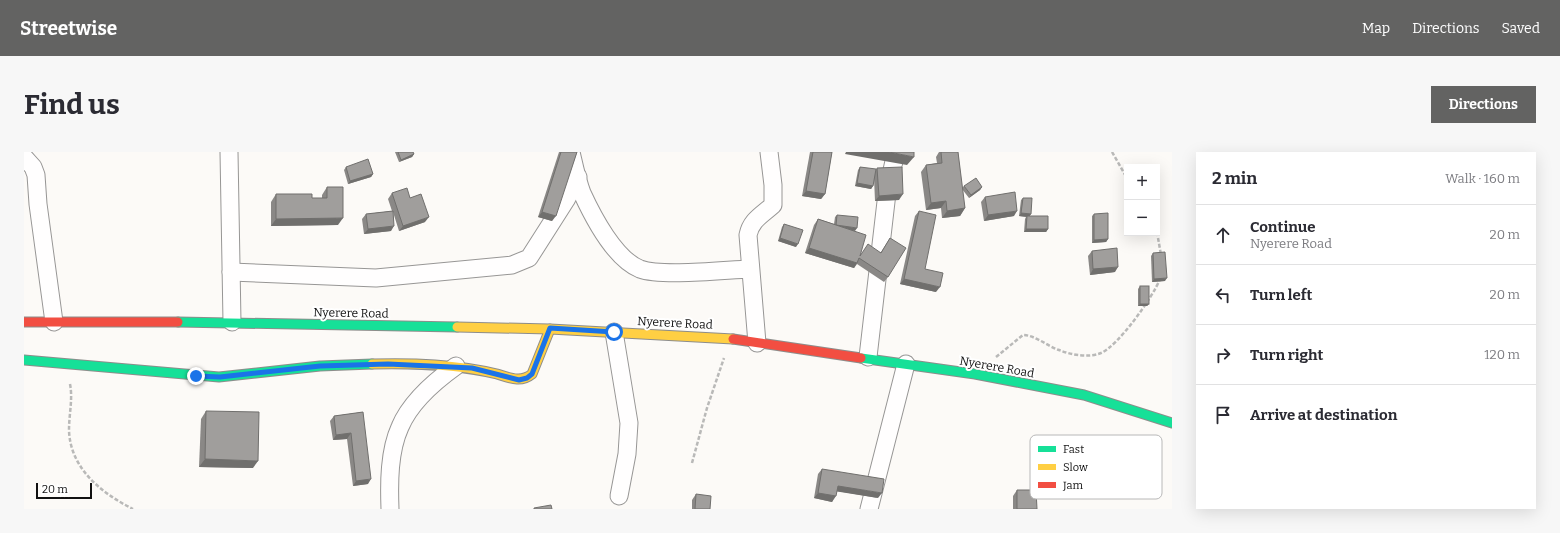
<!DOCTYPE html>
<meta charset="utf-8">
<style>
:root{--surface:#fff;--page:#f7f7f7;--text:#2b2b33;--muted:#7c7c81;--line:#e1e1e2;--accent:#636362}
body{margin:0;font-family:Bitter,serif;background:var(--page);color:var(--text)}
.controls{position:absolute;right:12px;top:12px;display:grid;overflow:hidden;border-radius:0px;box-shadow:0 4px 16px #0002}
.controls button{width:36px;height:36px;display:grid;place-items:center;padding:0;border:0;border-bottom:1px solid var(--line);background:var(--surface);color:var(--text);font:20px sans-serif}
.scale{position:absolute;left:12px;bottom:10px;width:56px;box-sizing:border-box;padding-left:4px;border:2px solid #111;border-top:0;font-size:11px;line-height:14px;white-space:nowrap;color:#111;-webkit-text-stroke:3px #fff;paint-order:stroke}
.stop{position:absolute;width:12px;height:12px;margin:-9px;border:3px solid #1a73e8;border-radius:50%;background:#fff}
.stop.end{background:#1a73e8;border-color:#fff;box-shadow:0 1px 4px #0008}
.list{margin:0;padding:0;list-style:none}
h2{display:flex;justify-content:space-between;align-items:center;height:52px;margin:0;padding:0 16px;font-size:17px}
h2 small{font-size:13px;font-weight:400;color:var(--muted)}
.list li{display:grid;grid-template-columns:26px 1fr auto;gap:12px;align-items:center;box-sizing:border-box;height:60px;padding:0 16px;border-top:1px solid var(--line)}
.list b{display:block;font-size:15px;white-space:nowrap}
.list p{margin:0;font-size:13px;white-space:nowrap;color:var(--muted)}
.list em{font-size:13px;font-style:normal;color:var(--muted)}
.icon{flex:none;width:22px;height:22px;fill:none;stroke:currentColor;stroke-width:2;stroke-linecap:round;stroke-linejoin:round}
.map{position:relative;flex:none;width:1148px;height:357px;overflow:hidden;border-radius:0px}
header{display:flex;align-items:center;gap:24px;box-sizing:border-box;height:56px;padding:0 20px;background:var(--accent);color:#fff}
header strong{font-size:19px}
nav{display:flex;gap:22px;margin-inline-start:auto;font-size:14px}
.intro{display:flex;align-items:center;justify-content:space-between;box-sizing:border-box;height:96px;padding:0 24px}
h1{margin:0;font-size:28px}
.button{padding:10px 18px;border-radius:0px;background:var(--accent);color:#fff;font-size:14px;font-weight:700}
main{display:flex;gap:24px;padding:0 24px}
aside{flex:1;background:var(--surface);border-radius:0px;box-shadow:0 4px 16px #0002}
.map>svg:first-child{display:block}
</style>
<header>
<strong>Streetwise</strong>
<nav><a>Map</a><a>Directions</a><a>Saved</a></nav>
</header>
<div class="intro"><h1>Find us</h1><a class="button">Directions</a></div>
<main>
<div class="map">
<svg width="1148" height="357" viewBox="0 0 1148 357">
<rect width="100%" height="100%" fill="#fcfaf7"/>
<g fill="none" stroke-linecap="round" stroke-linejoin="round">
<g stroke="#979695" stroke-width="19">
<g id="street">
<path d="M205,0l3,170"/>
<path d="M547,0c3,13 6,28 11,41 11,24 33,66 58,76 22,8 84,1 110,0"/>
<path d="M0,5l9,10 3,8 2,29 16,118"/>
<path d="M207,120l145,6 136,-13 17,-7 37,-58 12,-23"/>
<path d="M590,180l15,91 -2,31 -8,42"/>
<path d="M733,191l-9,-108c3,-15 14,-20 25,-30v-20l-4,-33"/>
<path d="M844,205l19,-164 9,-41"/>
<path d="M366,357c-1,-26 -1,-58 10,-82 10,-24 35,-46 56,-61"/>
<path d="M845,357l37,-145"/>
</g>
</g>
<g stroke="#8d8d8b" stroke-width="11">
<g id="fast">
<path d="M154,170l279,5"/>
<path d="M837,206l114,16 109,21 88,28"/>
<path d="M0,208l195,17 101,-11 52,-2"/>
</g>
</g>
<g stroke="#8d8d8b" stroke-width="11">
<g id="slow">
<path d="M433,175l93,2 183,10"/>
<path d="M348,212c42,-1 84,0 125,10 13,4 24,9 35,0l18,-45"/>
</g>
</g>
<g stroke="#8d8d8b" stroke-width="11">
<g id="jam">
<path d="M0,170h154"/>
<path d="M709,187l128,19"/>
</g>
</g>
<g stroke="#b9b9b8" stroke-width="2.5" stroke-dasharray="4 2" stroke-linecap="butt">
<path d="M1088,0l15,26"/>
<path d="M1133,80l4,23"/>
<path d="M972,205l27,-22c12,0 24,11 36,15 12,5 30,8 42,3 17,-7 52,-56 59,-74"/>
<path d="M46,232c3,15 -1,30 -1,46 1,38 32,63 64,79"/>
<path d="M668,311l15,-55 17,-50"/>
</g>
<use href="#street" stroke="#fffefe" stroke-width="17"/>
<use href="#fast" stroke="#16e098" stroke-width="9"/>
<use href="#slow" stroke="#ffcf43" stroke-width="9"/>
<use href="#jam" stroke="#f24e42" stroke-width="9"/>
</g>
<g fill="#8a8886">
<path d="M371,0h18l1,2 -2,3 -13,5z"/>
<path d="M535,0h18l-25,69 -14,-4z"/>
<path d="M786,0h22l-7,42 -4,5 -19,-3z"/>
<path d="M915,0h19l4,36 2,-2 18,1 -2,3 -11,8 -7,-9 3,19 -5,8 -18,2 -1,-10 -15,2 -5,-38 5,-7 11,-2 -1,-6z"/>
<path d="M322,15l27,7 -2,3 -23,7 -4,-14z"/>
<path d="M836,15l15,4 2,-3 22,32 -24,1 -1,-23 -1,8 -2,3 -16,-3 3,-16z"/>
<path d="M303,35l11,38 -67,1v-24l5,-8 36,4h10v-3z"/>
<path d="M368,41l18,5 15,24 -26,9 -6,-19 -2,19 -27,3 -2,-15 4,-5 26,-3 -4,-12z"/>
<path d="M961,45l29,19 -30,5 -3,-19z"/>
<path d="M999,46l8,16 -2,2 19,13 -2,3h-22l1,-13 1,-2 -7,-1 2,-16z"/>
<path d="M895,59l6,58 11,23 -36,-8 15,-68z"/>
<path d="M1070,62l14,25 -2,3 -14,1v-27z"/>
<path d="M813,63l18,16 5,24 21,-3 9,-14 -2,39 -4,5 -27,-18 -3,4 -49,-15 9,-28 4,-6 16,5 1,-7z"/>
<path d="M760,72l12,23 -18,-6 4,-14z"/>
<path d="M1068,99l23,21 -25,3 -2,-19z"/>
<path d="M1129,101l12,28 -13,1 -1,-26z"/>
<path d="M1116,134l9,18 -2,2h-9v-17z"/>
<path d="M182,259l47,57 -54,-1 2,-48z"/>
<path d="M339,260l5,72 -15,2 -6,-47 -14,1 -3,-19 4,-5z"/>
<path d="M798,317l56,29 -41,-7 -5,11 -18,-4 4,-24z"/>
<path d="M993,338l20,19h-24v-13z"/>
<path d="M672,342l14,15h-18v-9z"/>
</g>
<g fill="#706f6d">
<path d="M822,0h43l25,5 -7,8 -62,-11z"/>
<path d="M390,2l-2,3 -13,5 2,-2z"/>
<path d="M349,22l-2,3 -23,7 2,-3z"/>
<path d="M833,31l16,3 -2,3 -16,-3z"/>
<path d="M958,35l-2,3 -11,8 2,-3z"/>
<path d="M782,39l19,3 -4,5 -19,-3z"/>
<path d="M879,42l-4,6 -24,1 4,-5z"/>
<path d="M922,49l-5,7 -15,2 5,-7z"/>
<path d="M941,56l-5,8 -18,2 5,-7z"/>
<path d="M993,59l-3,5 -30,5 4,-6z"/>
<path d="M518,60l14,4 -4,5 -14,-4z"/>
<path d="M997,61l10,1 -2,3 -10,-1z"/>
<path d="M405,65l-4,5 -26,9 4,-5z"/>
<path d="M319,66l-5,7 -67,1 5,-7z"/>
<path d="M812,73l21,3 -2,3z"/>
<path d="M370,74l-3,5 -27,3 4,-5z"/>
<path d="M1002,77h22l-2,3h-22z"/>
<path d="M756,86l18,6 -2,3 -18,-6z"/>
<path d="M1084,87l-2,3 -14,1 2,-3z"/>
<path d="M785,96l48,15 -3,5 -49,-15z"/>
<path d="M1094,115l-3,5 -25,3 3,-6z"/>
<path d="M1143,126l-2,3 -13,1 2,-3z"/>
<path d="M880,127l36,8 -4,5 -36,-8z"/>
<path d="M1116,152h9l-2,2h-9z"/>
<path d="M327,281l-4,6 -14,1 3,-5z"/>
<path d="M181,307l53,2 -5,7 -54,-1z"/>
<path d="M347,327l-3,5 -15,2 3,-5z"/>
<path d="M814,334l44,7 -4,5 -44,-7z"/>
<path d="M794,341l18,3 -4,6 -18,-4z"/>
</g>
<g fill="#a09e9c" stroke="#706f6d">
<path d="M374,0h15l1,2 -13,6z"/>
<path d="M537,0h16l-21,64 -14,-4z"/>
<path d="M789,0h19l-7,42 -19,-3z"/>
<path d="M865,0h25v5z"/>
<path d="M917,0h17l7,56 -18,3 -1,-10 -15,2 -5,-38 16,-2z"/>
<path d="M344,7l5,15 -23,7 -4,-14z"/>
<path d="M836,15l16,2 -3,17 -16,-3z"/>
<path d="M878,15l1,27 -24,2 -2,-28z"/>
<path d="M952,26l6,9 -11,8 -7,-9z"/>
<path d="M303,35h16v31l-67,1v-25h36v4h15z"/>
<path d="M383,36l3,10 11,-4 8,23 -26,9 -11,-33z"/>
<path d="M991,40l2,19 -29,4 -3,-18z"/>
<path d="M999,46h9l-1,16 -10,-1z"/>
<path d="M369,59l1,15 -26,3 -2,-15z"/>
<path d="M895,59l17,4 -11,54 18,4 -3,14 -36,-8z"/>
<path d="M1084,61v26l-14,1v-26z"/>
<path d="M813,63l21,2 -1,11 -21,-3z"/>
<path d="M1003,64h21v13h-22z"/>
<path d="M794,67l48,16 -6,21 8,-12 13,9 9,-15 16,10 -18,29 -29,-19 -2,5 -48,-15z"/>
<path d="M760,72l19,6 -5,14 -18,-6z"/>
<path d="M1093,96l1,19 -25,2 -1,-18z"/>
<path d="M1141,100l2,26 -13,1 -1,-26z"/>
<rect x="1116" y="134" width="9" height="18"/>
<path d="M182,259l53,1 -1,49 -53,-2z"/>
<path d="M339,260l8,67 -15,2 -5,-48 -15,2 -2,-19z"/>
<path d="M798,317l62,10 -2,14 -44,-7 -2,10 -18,-3z"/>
<path d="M993,338h19l1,19h-20z"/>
<path d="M672,342l15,2 -1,13h-15z"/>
<path d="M527,353l1,4h-18v-1z"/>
</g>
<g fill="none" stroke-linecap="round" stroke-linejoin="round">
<path stroke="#1a73e8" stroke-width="5" d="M172,224l24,1 100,-11 68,-2 84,4 47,12 8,-2 5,-4 18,-46 64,4"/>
</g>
<g text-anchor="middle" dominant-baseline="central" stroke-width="4" stroke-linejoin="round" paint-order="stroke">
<g font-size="12" fill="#111" stroke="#fff">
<text transform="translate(327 161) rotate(1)">Nyerere Road</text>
<text transform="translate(651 171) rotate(3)">Nyerere Road</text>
<text transform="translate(973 215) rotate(10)">Nyerere Road</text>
</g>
</g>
<rect x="1006" y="283" width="132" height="64" rx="6" fill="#fff" stroke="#b8b8b8" stroke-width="1"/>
<rect x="1014" y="294" width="18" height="6" fill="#16e098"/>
<rect x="1014" y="312" width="18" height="6" fill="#ffcf43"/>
<rect x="1014" y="330" width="18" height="6" fill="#f24e42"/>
<g font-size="11" fill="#111">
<text x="1039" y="301">Fast</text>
<text x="1039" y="319">Slow</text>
<text x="1039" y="337">Jam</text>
</g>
</svg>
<div class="controls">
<button>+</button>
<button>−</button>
</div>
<div class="scale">20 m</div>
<div class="stop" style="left:590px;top:180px"></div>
<div class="stop end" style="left:172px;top:224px"></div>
</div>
<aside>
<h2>2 min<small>Walk · 160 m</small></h2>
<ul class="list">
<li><svg class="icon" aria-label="ahead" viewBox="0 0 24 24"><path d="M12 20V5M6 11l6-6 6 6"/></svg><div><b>Continue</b><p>Nyerere Road</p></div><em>20 m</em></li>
<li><svg class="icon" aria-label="left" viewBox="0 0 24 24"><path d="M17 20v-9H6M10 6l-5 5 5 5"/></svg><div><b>Turn left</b></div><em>20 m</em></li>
<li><svg class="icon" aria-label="right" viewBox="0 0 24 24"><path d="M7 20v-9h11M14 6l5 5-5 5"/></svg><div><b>Turn right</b></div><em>120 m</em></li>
<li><svg class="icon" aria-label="arrive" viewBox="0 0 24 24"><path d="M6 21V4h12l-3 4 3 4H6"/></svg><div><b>Arrive at destination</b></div></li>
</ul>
</aside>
</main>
